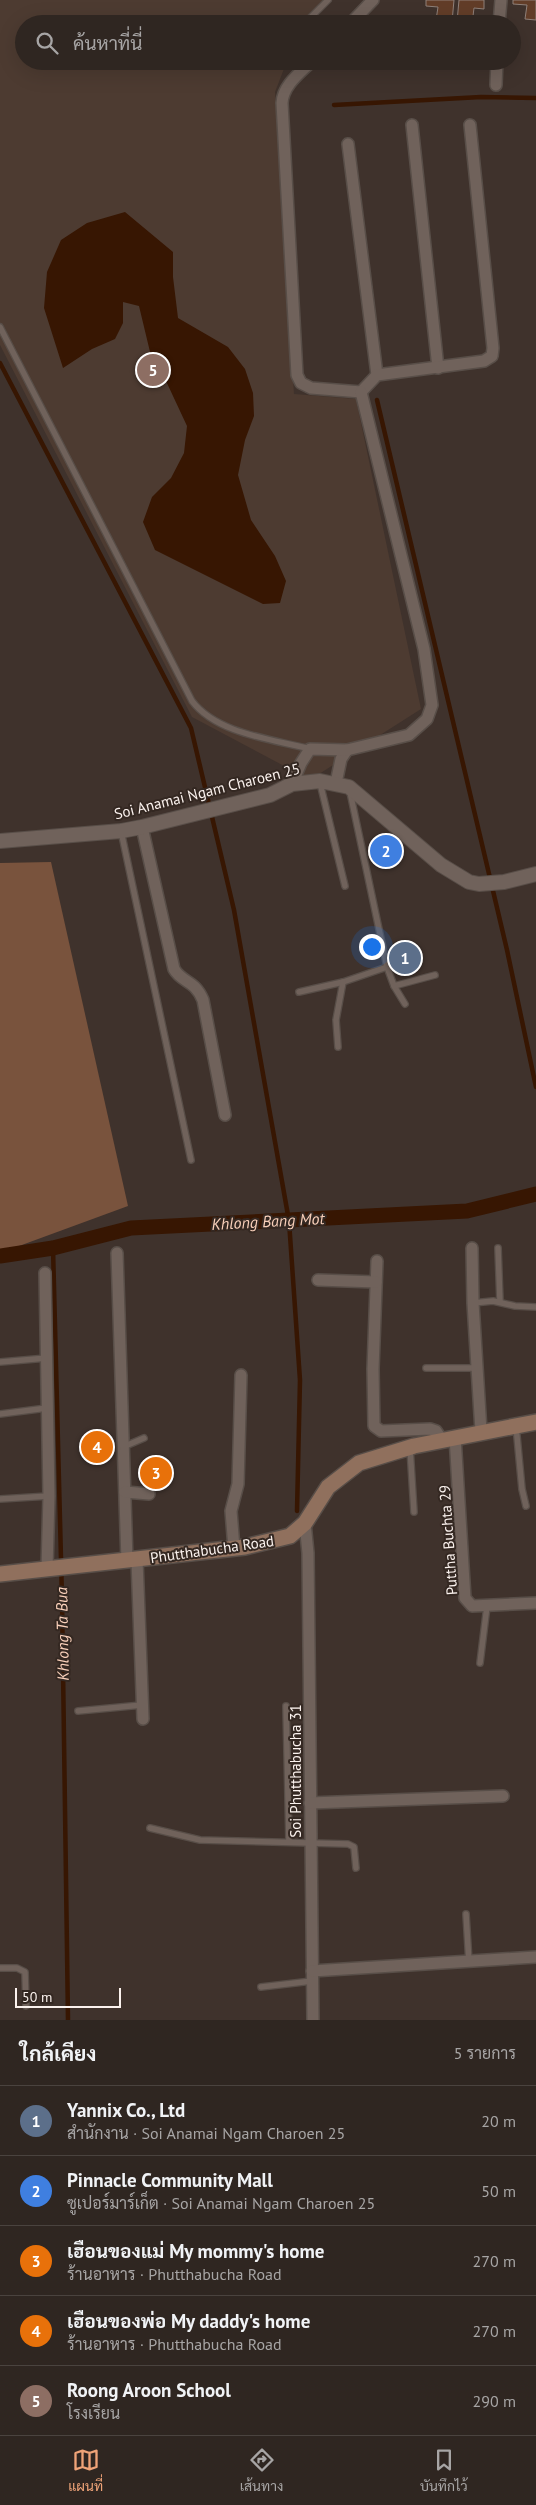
<!DOCTYPE html>
<html lang="th">
<meta charset="utf-8">
<style>
:root{--surface:#2f2621;--page:#372e2a;--text:#f1f3f6;--muted:#a7a5a5;--line:#4a433f;--accent:#efa378}
body{margin:0;font-family:"PT Sans",Sarabun,sans-serif;background:var(--page);color:var(--text)}
.scale{position:absolute;left:15px;bottom:12px;width:106px;box-sizing:border-box;padding-left:5px;border:2px solid #fbf2ee;border-top:0;font-size:14px;line-height:18px;white-space:nowrap;color:#fbf2ee;-webkit-text-stroke:4px #342822;paint-order:stroke}
.you{position:absolute;left:371px;top:946px;width:18px;height:18px;margin:-12px;border:4px solid #fff;border-radius:50%;background:#1a73e8;box-shadow:0 0 0 8px #1a73e833}
.badge{display:grid;place-items:center;width:32px;height:32px;border-radius:50%;background:var(--accent);color:#fff;font-size:16px;font-weight:700}
.pin{position:absolute;translate:-50% -50%;border:2px solid #fff;box-shadow:0 1px 5px #0006}
.list{margin:0;padding:0;list-style:none}
h2{display:flex;justify-content:space-between;align-items:center;height:65px;margin:0;padding:0 20px;font-size:21px}
h2 small{font-size:16px;font-weight:400;color:var(--muted)}
.list li{display:grid;grid-template-columns:32px 1fr auto;gap:15px;align-items:center;box-sizing:border-box;height:70px;padding:0 20px;border-top:1px solid var(--line)}
.list b{display:block;font-size:19px;white-space:nowrap}
.list p{margin:0;font-size:16px;white-space:nowrap;color:var(--muted)}
.list em{font-size:16px;font-style:normal;color:var(--muted)}
.icon{flex:none;width:28px;height:28px;fill:none;stroke:currentColor;stroke-width:2;stroke-linecap:round;stroke-linejoin:round}
.map{position:relative;flex:none;width:536px;height:2020px;overflow:hidden}
.search{position:absolute;background:var(--surface);box-shadow:0 5px 20px #0002;left:15px;right:15px;top:15px;height:55px;display:flex;align-items:center;gap:12px;box-sizing:border-box;padding:0 18px;border-radius:28px;color:var(--muted);font-size:19px}
.sheet{height:415px;background:var(--surface)}
nav{display:flex;justify-content:space-around;align-items:center;box-sizing:border-box;height:70px;border-top:1px solid var(--line);background:var(--surface);font-size:14px;color:var(--muted)}
nav a{display:grid;justify-items:center;gap:2px}
nav .on{color:var(--accent)}
.map>svg:first-child{display:block}
</style>
<div class="map">
<svg width="536" height="2020" viewBox="0 0 536 2020">
<rect width="100%" height="100%" fill="#3f322c"/>
<path fill="#4d3b31" d="M0,0h325l-15,24h-286v37h263l-12,31 19,302 62,5 65,310 -102,65 -16,2 -111,-59 -192,-372z"/>
<path fill="#79533d" d="M51,862l77,344 -128,47v-390z"/>
<path fill="#371602" d="M125,212l48,40v25l5,41 50,29 17,22 8,24 1,23 -9,24 -7,35 13,45 24,36 11,25 -6,22 -17,1 -108,-54 -12,-28 9,-25 19,-19 13,-25 3,-27 -21,-45 -15,-25 -12,-50 -16,-4v21l-8,16 -23,10 -29,19 -19,-60 3,-36 14,-32 26,-17z"/>
<g fill="none" stroke-linecap="round" stroke-linejoin="round">
<g stroke="#371602" stroke-width="4.5">
<path d="M334,105l147,-8 55,1"/>
<path d="M0,363l191,365 43,182 55,311 11,159 -3,131"/>
<path d="M377,400l130,550 29,137"/>
<path d="M53,1248l9,350 6,422"/>
</g>
<path stroke="#371602" stroke-width="15" d="M0,1256l53,-8 78,-20 336,-17 69,-17"/>
</g>
<g fill="#623d28" stroke="#8f8079">
<path d="M426,0h28l-2,22 -16,-2 2,-13 -12,-1z"/>
<path d="M459,0h25v9l-10,-1 -2,16 -15,-2z"/>
<path d="M513,0h23v20l-11,-1 2,-14 -14,-1z"/>
</g>
<g fill="none" stroke-linecap="round" stroke-linejoin="round">
<g stroke="#584e48" stroke-width="8">
<g id="service">
<path d="M304,24l24,-24"/>
<path d="M296,61l6,10"/>
<path d="M0,327l192,374c25,33 80,38 118,48"/>
<path d="M320,783l25,103"/>
<path d="M350,792l37,175 7,19 11,18"/>
<path d="M121,831l70,329"/>
<path d="M394,986l41,-11"/>
<path d="M299,992l44,-10 44,-15"/>
<path d="M338,1047l-2,-27 7,-38"/>
<path d="M498,1248l2,54"/>
<path d="M473,1303l20,-2 22,5 21,1"/>
<path d="M0,1362l47,-4"/>
<path d="M426,1368h51"/>
<path d="M0,1414l47,-6"/>
<path d="M516,1426l6,63 4,17"/>
<path d="M123,1447l21,-9"/>
<path d="M410,1448l4,64"/>
<path d="M0,1499l49,-3"/>
<path d="M480,1663l7,-57"/>
<path d="M286,1706l3,136"/>
<path d="M78,1711l64,-6"/>
<path d="M150,1828l50,12 148,4 6,3 2,21"/>
<path d="M466,1914l3,49"/>
<path d="M0,1968h17l8,4 1,34"/>
<path d="M261,1987l51,-6"/>
</g>
</g>
<g stroke="#584e48" stroke-width="14">
<g id="minor">
<path d="M350,24l23,-24"/>
<path d="M499,24l2,-24"/>
<path d="M312,61c-12,12 -29,24 -30,42l15,272 4,8 10,5 50,4"/>
<path d="M496,85l1,-24"/>
<path d="M412,125l26,243"/>
<path d="M348,144l29,231"/>
<path d="M361,392l16,-17 107,-14 8,-5 1,-8 -23,-223"/>
<path d="M336,783l5,-24 6,-9"/>
<path d="M292,784l9,-21 9,-14 37,1 62,-15 18,-16 5,-14 -8,-56 -63,-257"/>
<path d="M142,827l32,142c8,14 20,10 29,31l22,115"/>
<path d="M472,1248l1,55 8,128"/>
<path d="M117,1253l10,308"/>
<path d="M377,1261l-4,108 1,57 7,5 49,-2 6,2 6,9"/>
<path d="M45,1273l4,223 -2,73"/>
<path d="M318,1280l58,2"/>
<path d="M455,1437l10,161 7,8 64,-3"/>
<path d="M125,1492l24,2"/>
<path d="M305,1523l3,30 5,467"/>
<path d="M234,1548l-3,-37 7,-27 3,-109"/>
<path d="M137,1560l6,159"/>
<path d="M310,1803l193,-7"/>
<path d="M312,1971l224,-14"/>
</g>
</g>
<g stroke="#584e48" stroke-width="16">
<path id="tertiary" d="M0,841l121,-10 21,-4 128,-32 22,-11 28,-3 29,6 92,78 28,17 10,2 25,-2 32,-8"/>
</g>
<g stroke="#584e48" stroke-width="18">
<path id="secondary" d="M0,1574l245,-27 45,-11 15,-13 23,-36 31,-24 55,-17 122,-24"/>
</g>
<use href="#service" stroke="#70625b" stroke-width="5.5"/>
<use href="#minor" stroke="#70625b" stroke-width="11"/>
<use href="#tertiary" stroke="#70625b" stroke-width="14"/>
<use href="#secondary" stroke="#90705d" stroke-width="15"/>
</g>
<g text-anchor="middle" dominant-baseline="central" stroke-width="4" stroke-linejoin="round" paint-order="stroke">
<g font-size="15" fill="#fbf2ee" stroke="#342822">
<text transform="translate(207 791) rotate(-14)">Soi Anamai Ngam Charoen 25</text>
<text transform="translate(448 1540) rotate(-94)">Puttha Buchta 29</text>
<text transform="translate(212 1549) rotate(-8)">Phutthabucha Road</text>
<text transform="translate(295 1771) rotate(-90)">Soi Phutthabucha 31</text>
</g>
<g font-size="16" font-style="italic" fill="#f9d0ba" stroke="#342822">
<text transform="translate(268 1221) rotate(-3)">Khlong Bang Mot</text>
<text transform="translate(62 1634) rotate(-91)">Khlong Ta Bua</text>
</g>
</g>
</svg>
<div class="scale">50 m</div>
<div class="you"></div>
<div class="pin badge" style="left:405px;top:958px;background:#5c6f8a">1</div>
<div class="pin badge" style="left:386px;top:851px;background:#3f7fe0">2</div>
<div class="pin badge" style="left:156px;top:1473px;background:#e8710a">3</div>
<div class="pin badge" style="left:97px;top:1447px;background:#e8710a">4</div>
<div class="pin badge" style="left:153px;top:370px;background:#8d6e63">5</div>
<div class="search"><svg class="icon" aria-label="search" viewBox="0 0 24 24"><circle cx="10" cy="10" r="6"/><path d="M15 15l6 6"/></svg>ค้นหาที่นี่</div>
</div>
<section class="sheet">
<h2>ใกล้เคียง<small>5 รายการ</small></h2>
<ul class="list">
<li><span class="badge" style="background:#5c6f8a">1</span><div><b>Yannix Co., Ltd</b><p>สำนักงาน · Soi Anamai Ngam Charoen 25</p></div><em>20 m</em></li>
<li><span class="badge" style="background:#3f7fe0">2</span><div><b>Pinnacle Community Mall</b><p>ซูเปอร์มาร์เก็ต · Soi Anamai Ngam Charoen 25</p></div><em>50 m</em></li>
<li><span class="badge" style="background:#e8710a">3</span><div><b>เฮือนของแม่ My mommy's home</b><p>ร้านอาหาร · Phutthabucha Road</p></div><em>270 m</em></li>
<li><span class="badge" style="background:#e8710a">4</span><div><b>เฮือนของพ่อ My daddy's home</b><p>ร้านอาหาร · Phutthabucha Road</p></div><em>270 m</em></li>
<li><span class="badge" style="background:#8d6e63">5</span><div><b>Roong Aroon School</b><p>โรงเรียน</p></div><em>290 m</em></li>
</ul>
</section>
<nav>
<a class="on"><svg class="icon" aria-label="map" viewBox="0 0 24 24"><path d="M3 6l6-2 6 2 6-2v14l-6 2-6-2-6 2zM9 4v14M15 6v14"/></svg>แผนที่</a>
<a><svg class="icon" aria-label="directions" viewBox="0 0 24 24"><path d="M12 3l9 9-9 9-9-9zM9 14v-3h6M13 9l2 2-2 2"/></svg>เส้นทาง</a>
<a><svg class="icon" aria-label="saved" viewBox="0 0 24 24"><path d="M7 4h10v16l-5-4-5 4z"/></svg>บันทึกไว้</a>
</nav>
